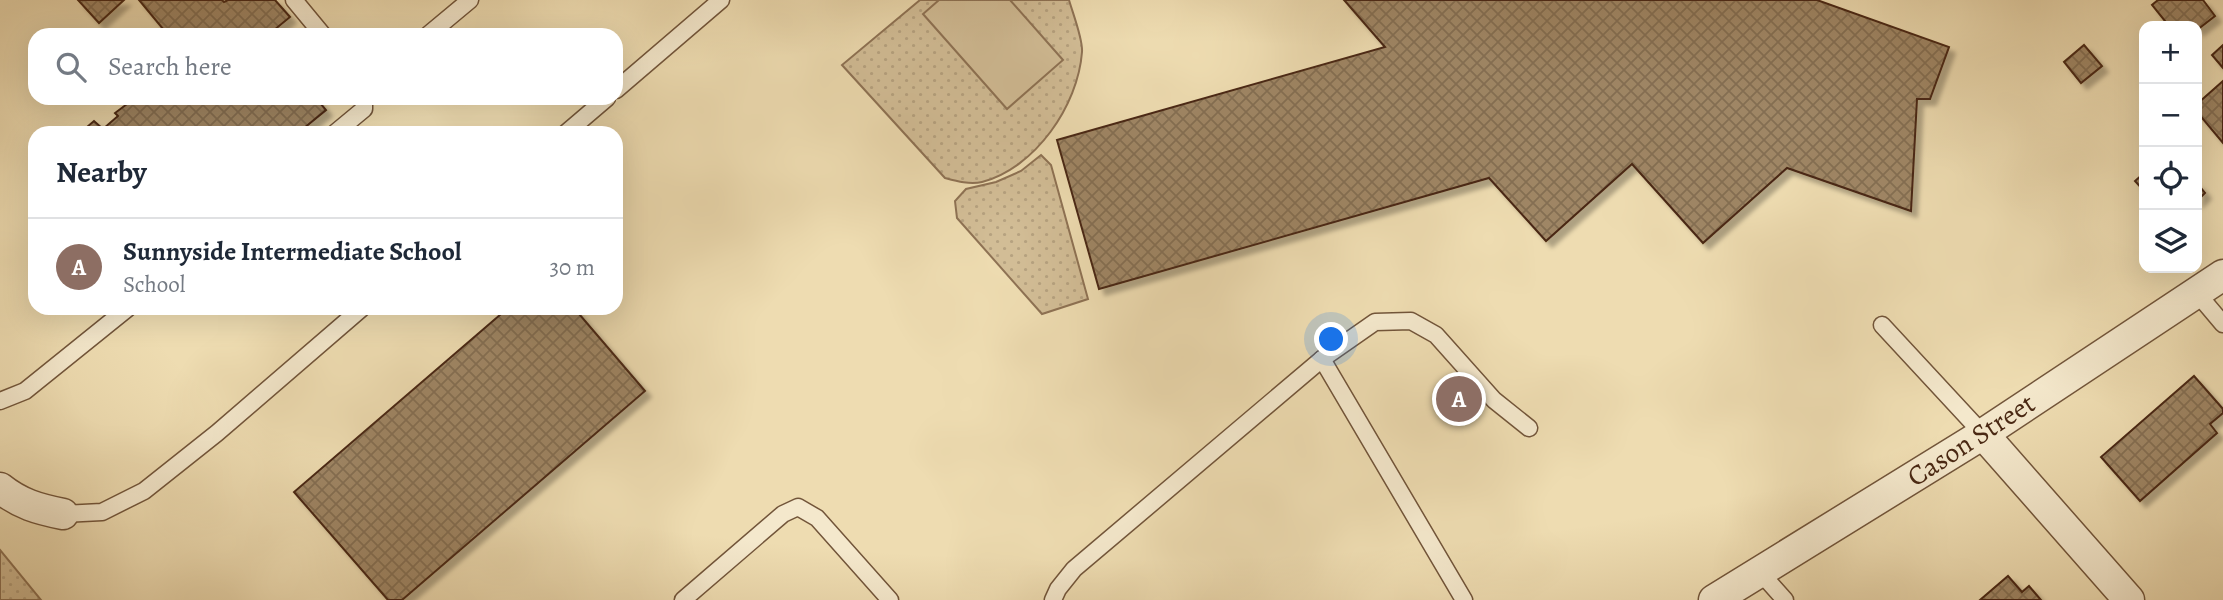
<!DOCTYPE html>
<meta charset="utf-8">
<style>
:root{--surface:#fff;--page:#f2f2f3;--text:#1f2937;--muted:#747a83;--line:#e0e1e3;--accent:#8f2418}
body{margin:0;font-family:Alegreya,serif;background:var(--page);color:var(--text)}
.controls{position:absolute;right:21px;top:21px;display:grid;overflow:hidden;border-radius:14px;box-shadow:0 7px 28px #0002}
.controls button{width:63px;height:63px;display:grid;place-items:center;padding:0;border:0;border-bottom:2px solid var(--line);background:var(--surface);color:var(--text);font:35px sans-serif}
.you{position:absolute;left:1332px;top:340px;width:24px;height:24px;margin:-18px;border:5px solid #fff;border-radius:50%;background:#1a73e8;box-shadow:0 0 0 10px #1a73e833}
.badge{display:grid;place-items:center;width:46px;height:46px;border-radius:50%;background:var(--accent);color:#fff;font-size:23px;font-weight:700}
.pin{position:absolute;translate:-50% -50%;border:4px solid #fff;box-shadow:0 2px 7px #0006}
.list{margin:0;padding:0;list-style:none}
h2{display:flex;justify-content:space-between;align-items:center;height:91px;margin:0;padding:0 28px;font-size:30px}
h2 small{font-size:23px;font-weight:400;color:var(--muted)}
.list li{display:grid;grid-template-columns:46px 1fr auto;gap:21px;align-items:center;box-sizing:border-box;height:98px;padding:0 28px;border-top:2px solid var(--line)}
.list b{display:block;font-size:26px;white-space:nowrap}
.list p{margin:0;font-size:23px;white-space:nowrap;color:var(--muted)}
.list em{font-size:23px;font-style:normal;color:var(--muted)}
.icon{flex:none;width:38px;height:38px;fill:none;stroke:currentColor;stroke-width:2;stroke-linecap:round;stroke-linejoin:round}
.map{position:relative;flex:none;width:2223px;height:600px;overflow:hidden}
.search{position:absolute;background:var(--surface);box-shadow:0 7px 28px #0002;left:28px;top:28px;width:595px;height:77px;display:flex;align-items:center;gap:18px;box-sizing:border-box;padding:0 24px;border-radius:21px;color:var(--muted);font-size:26px}
.panel{position:absolute;background:var(--surface);box-shadow:0 7px 28px #0002;left:28px;top:126px;width:595px;height:189px;border-radius:21px}
.map>svg:first-child{display:block}
</style>
<div class="map">
<svg width="2223" height="600" viewBox="0 0 2223 600">
<defs>
<pattern id="park-dots" width="8" height="8" patternUnits="userSpaceOnUse" patternTransform="scale(1.75)"><rect width="8" height="8" fill="#d2bd96"/><path d="M2 2h.1M6 6h.1" fill="none" stroke="#b6a280" stroke-width="1.8" stroke-linecap="round"/></pattern>
<pattern id="building-cross-hatch" width="8" height="8" patternUnits="userSpaceOnUse" patternTransform="scale(1.75)"><rect width="8" height="8" fill="#9f8665"/><path d="M0 0l8 8M0 8l8-8" fill="none" stroke="#846e52"/></pattern>
<filter id="shadow"><feDropShadow dx="6" dy="6" stdDeviation="2" flood-color="#0004"/></filter>
</defs>
<rect width="100%" height="100%" fill="#eedcb1"/>
<filter id="stains"><feTurbulence type="fractalNoise" baseFrequency=".00286" numOctaves="4"/><feColorMatrix values="0 0 0 0 .2 0 0 0 0 .09 0 0 0 0 .02 0 0 0 .5 -.17"/></filter>
<radialGradient id="worn" r=".72"><stop offset=".6" stop-color="#630" stop-opacity="0"/><stop offset="1" stop-color="#630" stop-opacity=".3"/></radialGradient>
<g fill="url(#park-dots)" stroke="#8e7254" stroke-width="2">
<path d="M920,0h149c4,14 14,39 13,52 -4,54 -47,116 -100,130 -12,3 -26,-1 -37,-4l-103,-113z"/>
<path d="M1041,155l10,10 37,134 -46,15 -85,-96 -2,-17 11,-12 30,-7 25,-11z"/>
<path d="M0,550l41,50h-41z"/>
</g>
<path fill="#d2bd96" stroke="#8e7254" stroke-width="2" d="M939,0h71l53,60 -56,49 -84,-95z"/>
<g fill="url(#building-cross-hatch)" stroke="#492813" stroke-width="2" filter="url(#shadow)">
<path d="M78,0h46l-25,23z"/>
<path d="M139,0h83l2,2 4,-2h47l15,17 -22,18h-100z"/>
<path d="M1344,0h473l132,47 -19,52h-13l-6,112 -124,-43 -84,75 -71,-79 -86,77 -57,-63 -390,111 -42,-149 328,-93z"/>
<path d="M2158,0h45l12,16 -18,14v-4h-28l-17,-21z"/>
<path d="M2084,45l18,21 -21,17 -17,-21z"/>
<path d="M2223,45v23l-11,-13z"/>
<path d="M2223,81v62l-26,-31v-8z"/>
<path d="M135,98h181l10,12 -28,23h-82l-2,-3 -4,3h-130l14,-12 9,8 15,-13 -3,-3z"/>
<path d="M2144,173v18l-9,-10z"/>
<path d="M2197,183l8,10 -8,8z"/>
<path d="M508,308h66l71,83 -243,209h-14l-94,-108z"/>
<path d="M2194,376l29,33v4l-13,11 7,9 -77,68 -39,-44z"/>
<path d="M2008,576l14,16 7,-6 12,14h-61z"/>
</g>
<g fill="none" stroke-linecap="round" stroke-linejoin="round">
<g stroke="#72553a" stroke-width="19">
<g id="service">
<path d="M294,0l29,35"/>
<path d="M428,35l42,-35"/>
<path d="M616,90l105,-90"/>
<path d="M335,133l29,-24v-11"/>
<path d="M566,133l41,-35"/>
<path d="M2196,292l27,32"/>
<path d="M1882,325l101,109"/>
<path d="M1322,359l142,241"/>
<path d="M0,401l25,-10 103,-83"/>
<path d="M63,514l39,-2 42,-21 73,-58 145,-125"/>
<path d="M1760,572l25,28"/>
<path d="M683,600l100,-86 15,-7 19,11 73,82"/>
<path d="M1053,600l5,-11 16,-20 248,-210 53,-37 36,-1 25,14 58,65 35,28"/>
</g>
</g>
<g stroke="#72553a" stroke-width="33">
<g id="minor">
<path d="M1983,434l146,166"/>
<path d="M0,488c20,16 38,21 63,26"/>
<path d="M1714,600l269,-166 240,-159"/>
</g>
</g>
<use href="#service" stroke="#f4e8cc" stroke-width="16"/>
<use href="#minor" stroke="#f4e8cc" stroke-width="30"/>
</g>
<g text-anchor="middle" dominant-baseline="central" stroke-width="6" stroke-linejoin="round" paint-order="stroke">
<g font-size="28" fill="#492813" stroke="#f4e8cc">
<text transform="translate(1971 440) rotate(-33)">Cason Street</text>
</g>
</g>
<rect width="100%" height="100%" filter="url(#stains)"/>
<rect width="100%" height="100%" fill="url(#worn)"/>
</svg>
<div class="controls">
<button>+</button>
<button>−</button>
<button><svg class="icon" aria-label="locate" viewBox="0 0 24 24"><circle cx="12" cy="12" r="6"/><path d="M12 2v4M12 18v4M2 12h4M18 12h4"/></svg></button>
<button><svg class="icon" aria-label="layers" viewBox="0 0 24 24"><path d="M12 4l9 5-9 5-9-5zM3 14l9 5 9-5"/></svg></button>
</div>
<div class="you"></div>
<div class="pin badge" style="left:1459px;top:399px;background:#8d6e63">A</div>
<div class="search"><svg class="icon" aria-label="search" viewBox="0 0 24 24"><circle cx="10" cy="10" r="6"/><path d="M15 15l6 6"/></svg>Search here</div>
<section class="panel">
<h2>Nearby<small></small></h2>
<ul class="list">
<li><span class="badge" style="background:#8d6e63">A</span><div><b>Sunnyside Intermediate School</b><p>School</p></div><em>30 m</em></li>
</ul>
</section>
</div>
